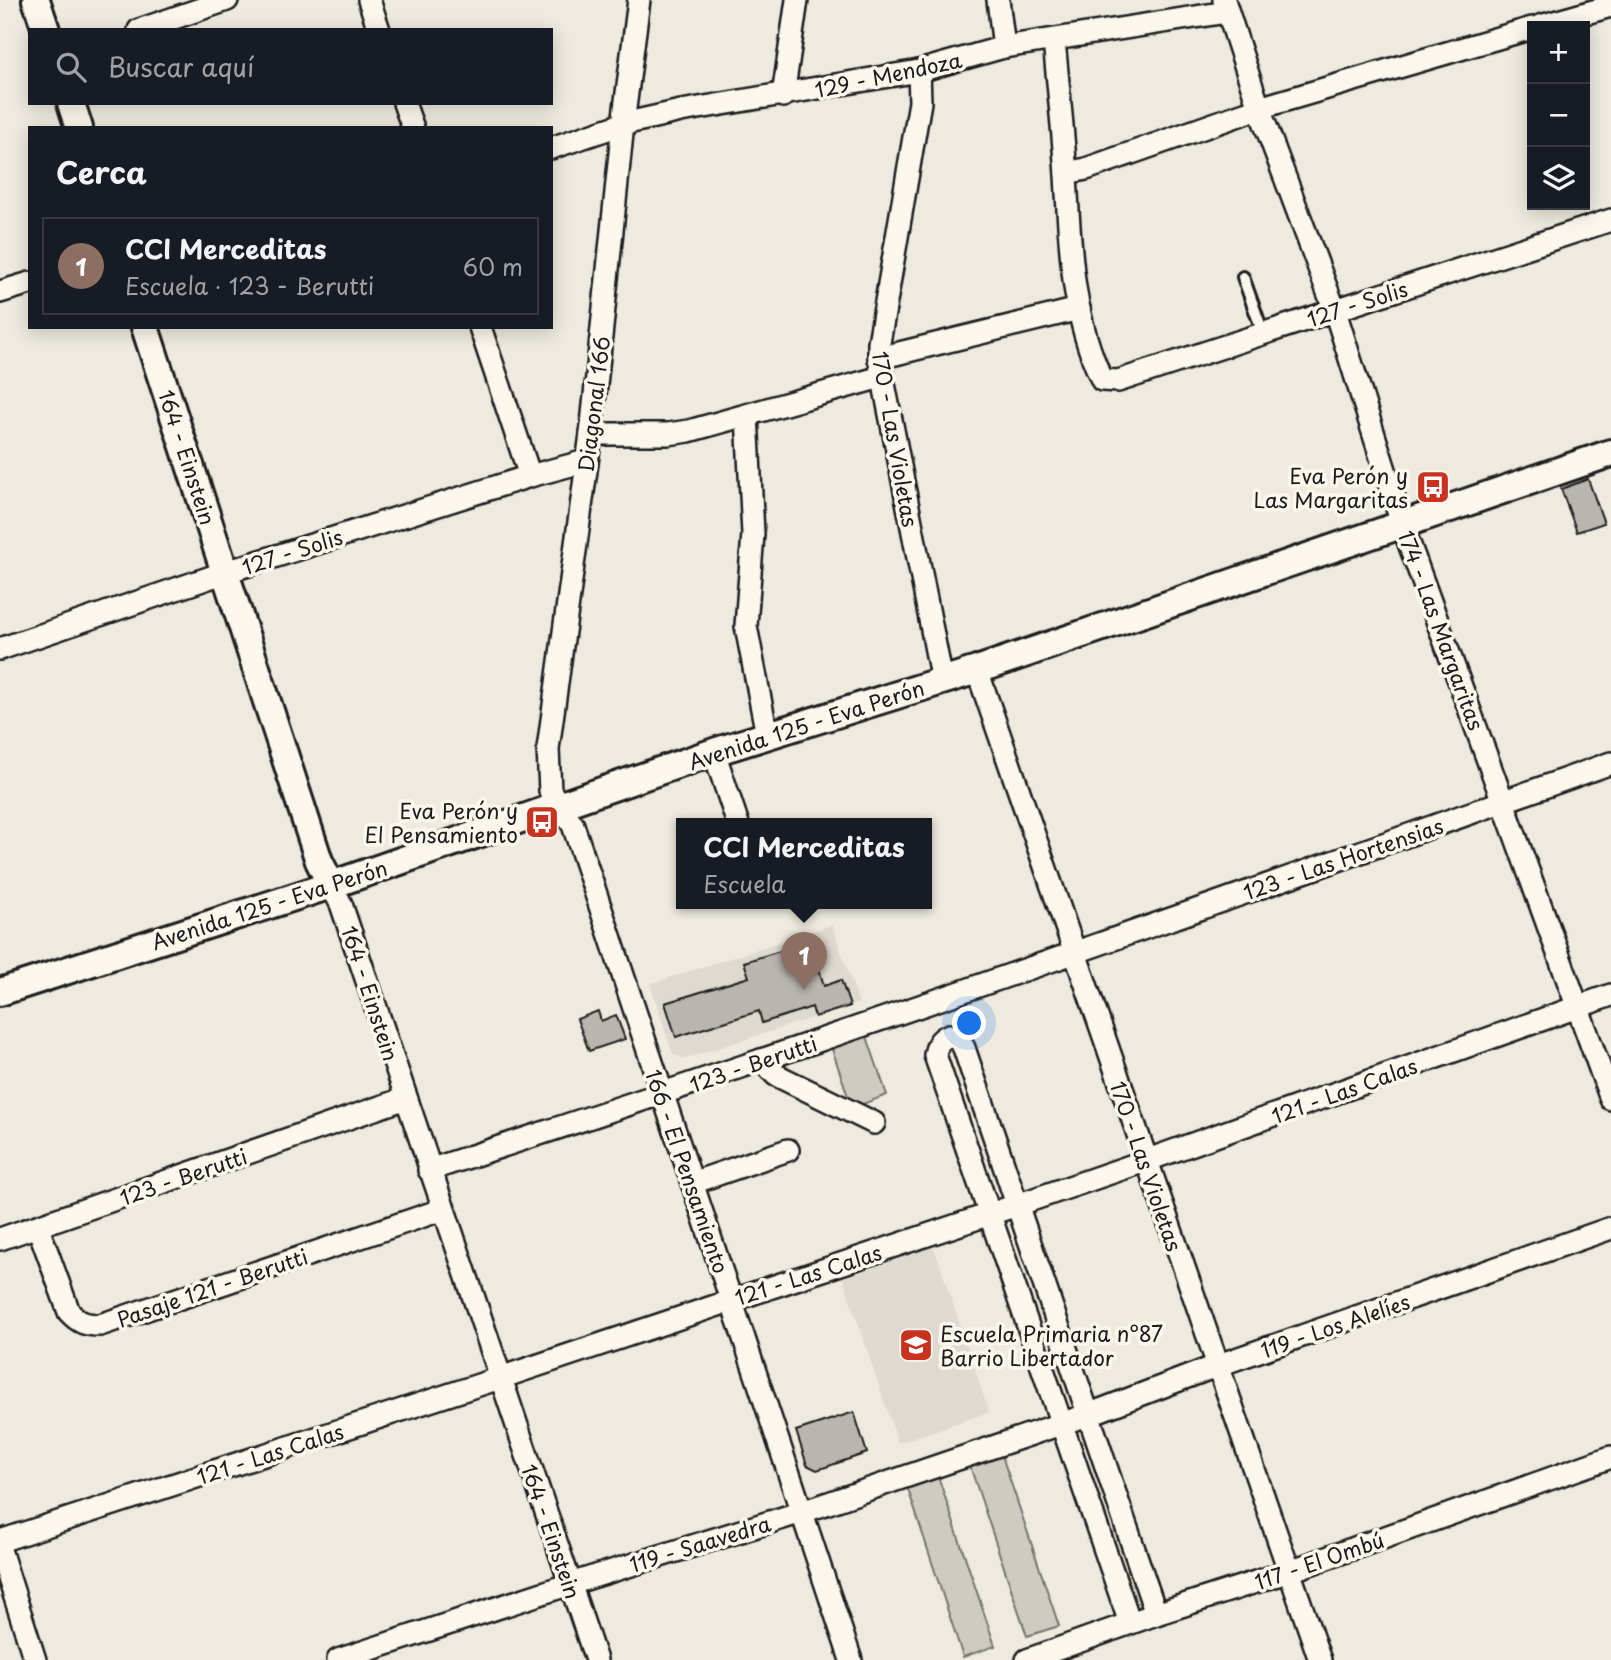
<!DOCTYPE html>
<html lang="es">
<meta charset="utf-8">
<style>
:root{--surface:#171b24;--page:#20242c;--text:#f1f3f6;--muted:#9ea1a6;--line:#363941;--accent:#c8321e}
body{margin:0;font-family:"Playpen Sans",sans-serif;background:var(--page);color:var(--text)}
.controls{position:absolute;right:21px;top:21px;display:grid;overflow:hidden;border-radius:0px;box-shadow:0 4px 18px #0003}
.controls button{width:63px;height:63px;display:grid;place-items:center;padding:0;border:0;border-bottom:2px solid var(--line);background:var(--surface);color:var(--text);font:35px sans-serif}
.you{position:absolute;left:970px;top:1024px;width:24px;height:24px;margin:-18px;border:5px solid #fff;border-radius:50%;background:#1a73e8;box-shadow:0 0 0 10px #1a73e833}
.badge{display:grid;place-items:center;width:46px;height:46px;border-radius:50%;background:var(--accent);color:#fff;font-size:23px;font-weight:700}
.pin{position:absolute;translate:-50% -58px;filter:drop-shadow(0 2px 4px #0008)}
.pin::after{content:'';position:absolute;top:37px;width:24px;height:21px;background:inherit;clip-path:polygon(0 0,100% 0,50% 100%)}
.popup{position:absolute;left:676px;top:818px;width:256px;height:91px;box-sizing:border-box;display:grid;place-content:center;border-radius:0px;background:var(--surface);filter:drop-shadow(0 2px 5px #0005);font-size:23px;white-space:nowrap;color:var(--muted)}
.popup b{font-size:26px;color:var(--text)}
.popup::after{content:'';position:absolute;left:50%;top:100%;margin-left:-14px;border:14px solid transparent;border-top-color:var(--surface)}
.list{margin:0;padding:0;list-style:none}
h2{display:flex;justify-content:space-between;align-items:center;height:91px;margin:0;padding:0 28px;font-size:30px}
h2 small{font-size:23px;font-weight:400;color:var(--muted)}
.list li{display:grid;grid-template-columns:46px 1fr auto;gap:21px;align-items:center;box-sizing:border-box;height:98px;margin:0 14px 14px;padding:0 14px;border:2px solid var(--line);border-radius:0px}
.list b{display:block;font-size:26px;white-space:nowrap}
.list p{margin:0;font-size:23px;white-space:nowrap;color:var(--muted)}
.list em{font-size:23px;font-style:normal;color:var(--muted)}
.icon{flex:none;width:38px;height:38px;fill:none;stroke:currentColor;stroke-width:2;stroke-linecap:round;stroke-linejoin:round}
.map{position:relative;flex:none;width:1611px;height:1660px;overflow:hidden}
.search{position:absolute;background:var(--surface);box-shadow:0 4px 18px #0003;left:28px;top:28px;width:525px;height:77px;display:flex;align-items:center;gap:18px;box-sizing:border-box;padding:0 24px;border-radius:0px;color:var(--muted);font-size:26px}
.panel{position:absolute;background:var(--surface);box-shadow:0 4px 18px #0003;left:28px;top:126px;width:525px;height:203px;border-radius:0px}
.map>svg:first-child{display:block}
</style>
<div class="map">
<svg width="1611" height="1660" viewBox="0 0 1611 1660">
<rect width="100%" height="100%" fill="#eeeadf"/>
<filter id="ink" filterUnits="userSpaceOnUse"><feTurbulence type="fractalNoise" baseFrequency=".0143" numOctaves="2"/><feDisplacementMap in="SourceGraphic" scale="14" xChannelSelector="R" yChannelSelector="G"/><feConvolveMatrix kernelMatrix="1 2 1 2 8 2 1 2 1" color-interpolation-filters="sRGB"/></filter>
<g filter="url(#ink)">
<g fill="#dedad1">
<path d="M832,925l27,78 -175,56 -11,-5 -23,-70z"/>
<path d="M934,1247l55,165 -91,31 -55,-165z"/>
</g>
<g fill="#ceccc2" stroke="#75746f" stroke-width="2">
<path d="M865,1031l22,64 -35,13 -22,-65z"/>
<path d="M1002,1456l57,170 -32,10 -57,-170z"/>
<path d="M938,1476l57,170 -32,11 -56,-171z"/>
</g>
<g fill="#b9b6af" stroke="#1c1c1c" stroke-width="2">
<path d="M1588,479l16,44 -27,9 -16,-43z"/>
<path d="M793,947l4,13 18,-5 9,31 17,-6 9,26 -35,11 -3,-10 -50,16 -3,-12 -83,26 -11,-34 84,-26 -5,-15z"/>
<path d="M598,1011l3,10 15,-6 9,24 -36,12 -12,-32z"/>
<path d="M854,1412l13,41 -50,17 -10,-5 -11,-34z"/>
</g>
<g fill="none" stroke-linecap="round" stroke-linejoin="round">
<g stroke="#1c1c1c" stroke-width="16">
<path id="service" d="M1243,277l20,56"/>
</g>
<g stroke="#1c1c1c" stroke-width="26">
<g id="minor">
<path d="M369,0l10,30"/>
<path d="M639,0l-16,124 -32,310 -43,315 2,42 23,34 278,835"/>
<path d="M998,0l6,47"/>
<path d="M1224,0l35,108 76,203 67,213 209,575"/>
<path d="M1540,26l71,-20"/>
<path d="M139,30l88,-30"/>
<path d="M1054,40c4,45 9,90 12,135 4,70 5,139 36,205l16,1 493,-161"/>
<path d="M919,71l1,31 -41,241v15l63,323"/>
<path d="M783,96l14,-96"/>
<path d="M404,103l9,25"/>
<path d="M551,148l72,-24 58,-13 238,-40 85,-24 223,-35"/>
<path d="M1066,173l20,-4 173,-61 273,-80"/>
<path d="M0,292l30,-9"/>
<path d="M480,327l50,149"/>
<path d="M879,358l200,-49"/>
<path d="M747,415l6,119 -7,92 21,109"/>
<path d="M591,434h77l21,-3 192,-54"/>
<path d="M0,649l226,-77 304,-96 56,-15"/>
<path d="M977,670l343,990"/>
<path d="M714,752l24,72"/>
<path d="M331,885l10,19 255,756"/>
<path d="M761,1060l15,15 98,48"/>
<path d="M429,1170c396,-128 790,-267 1182,-407"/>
<path d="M692,1183l96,-33"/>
<path d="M38,1227l31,85c10,11 17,13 31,13l344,-116"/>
<path d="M0,1239l406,-141"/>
<path d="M0,1541l500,-163 517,-173 128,-44 466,-166"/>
<path d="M0,1550l35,110"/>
<path d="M1130,1623l-195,-568c2,-10 4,-16 14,-20l11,6 4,7 192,566"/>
<path d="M338,1660l232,-76 232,-72 288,-98 126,-48 395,-138"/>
<path d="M1027,1660l129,-46 134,-43 321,-114"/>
</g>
</g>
<g stroke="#1c1c1c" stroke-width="32">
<g id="tertiary">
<path d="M36,0l10,30"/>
<path d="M71,103l8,25"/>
<path d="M145,327l174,534 12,24"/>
<path d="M0,992l331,-107 383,-133 263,-82 634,-217"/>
</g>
</g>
<use href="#service" stroke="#fbf7ec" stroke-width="10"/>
<use href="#minor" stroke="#fbf7ec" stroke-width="21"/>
<use href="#tertiary" stroke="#fbf7ec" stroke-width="26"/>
</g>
</g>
<defs>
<g id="bus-square" transform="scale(1.75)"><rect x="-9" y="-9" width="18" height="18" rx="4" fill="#c8321e" stroke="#fbf7ec"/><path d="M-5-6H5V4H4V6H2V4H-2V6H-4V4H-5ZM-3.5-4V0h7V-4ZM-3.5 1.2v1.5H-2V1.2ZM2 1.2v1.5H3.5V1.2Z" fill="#fff"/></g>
<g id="school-square" transform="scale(1.75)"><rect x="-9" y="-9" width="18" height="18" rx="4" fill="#c8321e" stroke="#fbf7ec"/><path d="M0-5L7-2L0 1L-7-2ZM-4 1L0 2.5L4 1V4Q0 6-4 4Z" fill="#fff"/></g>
</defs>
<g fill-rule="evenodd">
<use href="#bus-square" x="1433" y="487"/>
<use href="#bus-square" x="542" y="822"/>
<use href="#school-square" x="916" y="1345"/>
</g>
<g text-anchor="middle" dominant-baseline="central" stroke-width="7" stroke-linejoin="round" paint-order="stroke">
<g font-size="21" fill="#1c1c1c" stroke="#fbf7ec">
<text transform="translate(888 74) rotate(-12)">129 - Mendoza</text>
<text transform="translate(1357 303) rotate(-18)">127 - Solis</text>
<text transform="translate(593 404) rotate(-83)">Diagonal 166</text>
<text transform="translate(896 439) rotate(80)">170 - Las Violetas</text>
<text transform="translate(188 457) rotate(72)">164 - Einstein</text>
<text transform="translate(292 551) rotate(-18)">127 - Solis</text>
<text transform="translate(1442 630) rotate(70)">174 - Las Margaritas</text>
<text transform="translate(806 724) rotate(-18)">Avenida 125 - Eva Perón</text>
<text transform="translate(1343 858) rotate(-19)">123 - Las Hortensias</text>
<text transform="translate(269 904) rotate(-18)">Avenida 125 - Eva Perón</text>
<text transform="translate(371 993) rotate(72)">164 - Einstein</text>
<text transform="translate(753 1063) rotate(-19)">123 - Berutti</text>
<text transform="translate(1344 1090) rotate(-20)">121 - Las Calas</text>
<text transform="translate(1147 1166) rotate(71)">170 - Las Violetas</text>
<text transform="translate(688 1171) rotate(71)">166 - El Pensamiento</text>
<text transform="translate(183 1176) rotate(-19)">123 - Berutti</text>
<text transform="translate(808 1274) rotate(-18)">121 - Las Calas</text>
<text transform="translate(212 1287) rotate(-19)">Pasaje 121 - Berutti</text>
<text transform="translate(1335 1325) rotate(-19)">119 - Los Alelíes</text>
<text transform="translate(270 1453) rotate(-18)">121 - Las Calas</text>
<text transform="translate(552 1531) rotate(71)">164 - Einstein</text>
<text transform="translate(700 1543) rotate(-17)">119 - Saavedra</text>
<text transform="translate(1319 1560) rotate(-19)">117 - El Ombú</text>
</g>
<g font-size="21" fill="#1c1c1c" stroke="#fbf7ec" text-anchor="end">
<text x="1408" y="475">Eva Perón y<tspan x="1408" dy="24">Las Margaritas</tspan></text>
<text x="518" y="810">Eva Perón y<tspan x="518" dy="24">El Pensamiento</tspan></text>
<text x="940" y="1333" text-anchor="start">Escuela Primaria n°87<tspan x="940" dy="24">Barrio Libertador</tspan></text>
</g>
</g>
</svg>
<div class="controls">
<button>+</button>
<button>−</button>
<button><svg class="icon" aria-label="layers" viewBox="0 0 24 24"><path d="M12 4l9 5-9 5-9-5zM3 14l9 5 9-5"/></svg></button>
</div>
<div class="you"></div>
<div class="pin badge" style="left:804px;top:990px;background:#8d6e63">1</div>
<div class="popup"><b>CCI Merceditas</b>Escuela</div>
<div class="search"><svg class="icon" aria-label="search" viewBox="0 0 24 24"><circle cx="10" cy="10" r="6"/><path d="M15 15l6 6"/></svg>Buscar aquí</div>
<section class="panel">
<h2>Cerca<small></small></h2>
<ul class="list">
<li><span class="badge" style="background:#8d6e63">1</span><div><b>CCI Merceditas</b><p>Escuela · 123 - Berutti</p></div><em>60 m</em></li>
</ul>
</section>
</div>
